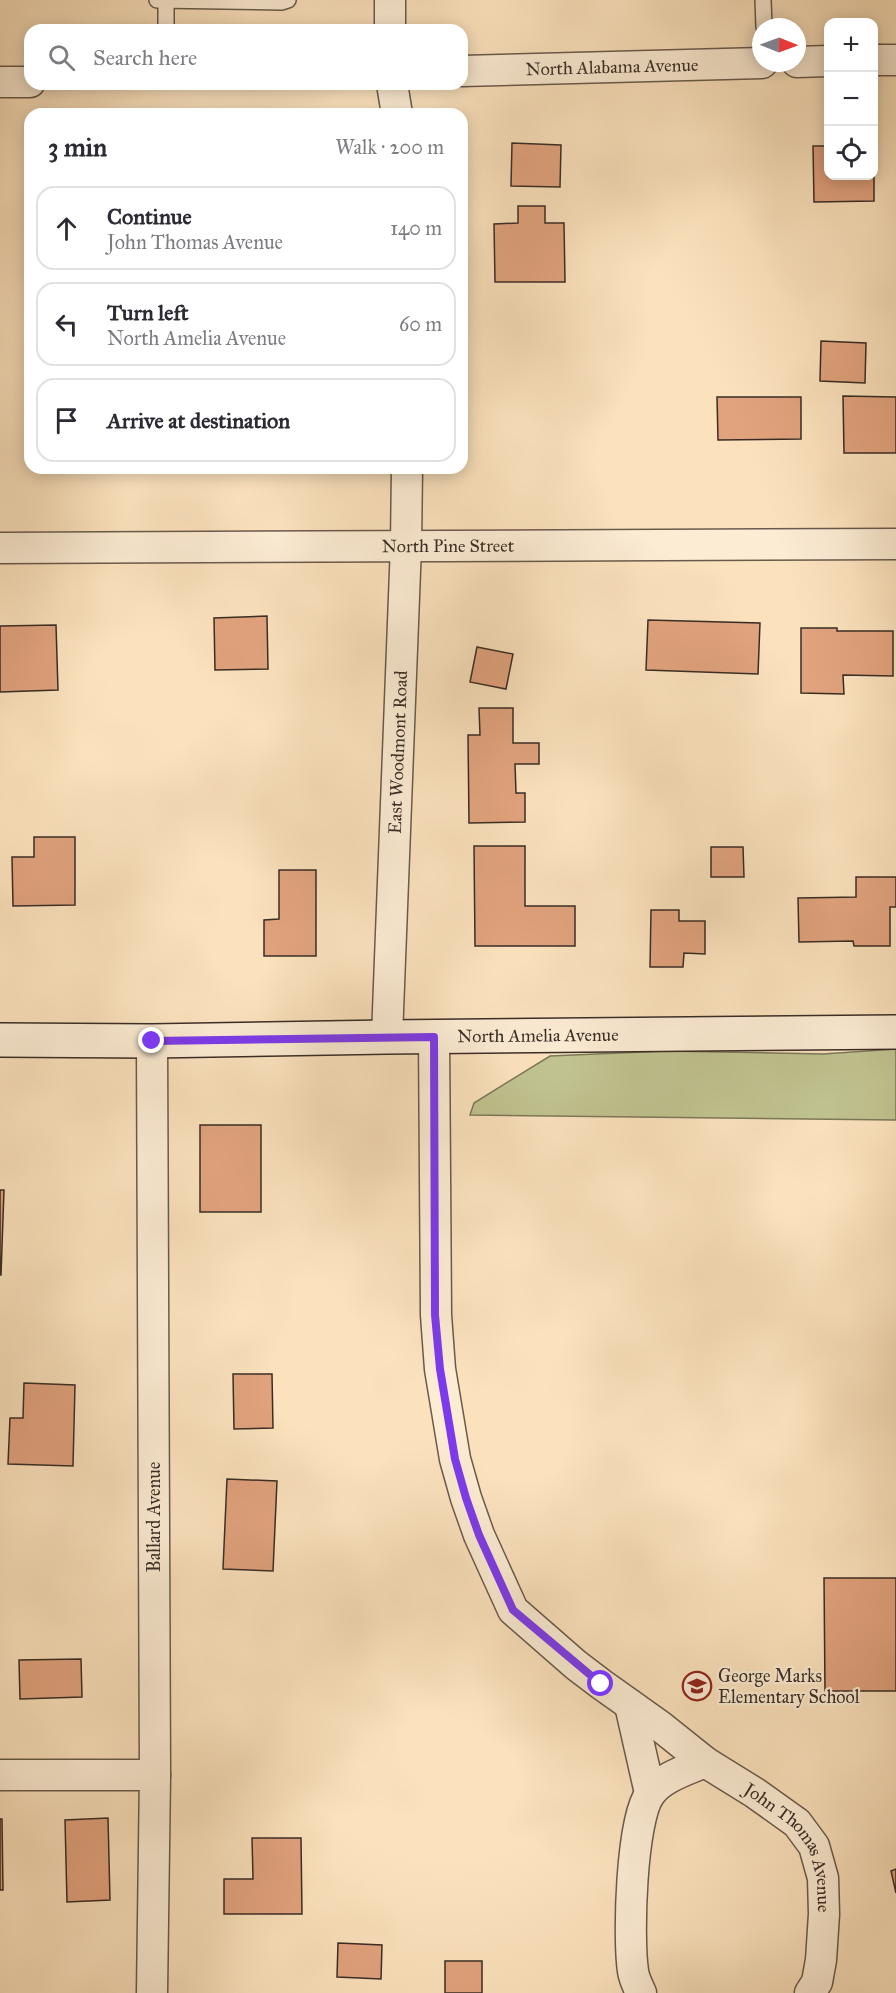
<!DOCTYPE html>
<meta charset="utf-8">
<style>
:root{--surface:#fff;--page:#f7f7f7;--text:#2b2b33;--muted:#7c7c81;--line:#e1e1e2}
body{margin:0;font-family:"IM FELL Great Primer",serif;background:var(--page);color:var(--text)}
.controls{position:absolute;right:18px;top:18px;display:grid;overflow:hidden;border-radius:12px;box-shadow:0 3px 15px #0003}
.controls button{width:54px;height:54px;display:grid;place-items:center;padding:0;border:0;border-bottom:2px solid var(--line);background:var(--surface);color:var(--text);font:30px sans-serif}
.compass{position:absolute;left:752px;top:18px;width:54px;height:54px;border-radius:50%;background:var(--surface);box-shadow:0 3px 15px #0003;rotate:91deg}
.stop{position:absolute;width:18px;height:18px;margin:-14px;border:4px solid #7c3aed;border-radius:50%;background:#fff}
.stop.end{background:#7c3aed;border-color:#fff;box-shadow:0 2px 6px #0008}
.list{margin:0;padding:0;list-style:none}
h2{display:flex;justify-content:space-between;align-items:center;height:78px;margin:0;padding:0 24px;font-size:26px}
h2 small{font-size:20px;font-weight:400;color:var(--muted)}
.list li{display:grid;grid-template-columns:39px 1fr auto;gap:18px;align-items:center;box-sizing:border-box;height:84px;margin:0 12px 12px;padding:0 12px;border:2px solid var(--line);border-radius:18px}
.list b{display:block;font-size:22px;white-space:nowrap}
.list p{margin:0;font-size:20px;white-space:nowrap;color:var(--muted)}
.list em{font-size:20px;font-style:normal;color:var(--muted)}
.icon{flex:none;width:33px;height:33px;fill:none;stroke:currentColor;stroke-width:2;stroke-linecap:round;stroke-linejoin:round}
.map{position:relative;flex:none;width:896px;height:1993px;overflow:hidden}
.search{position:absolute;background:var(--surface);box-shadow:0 3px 15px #0003;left:24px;top:24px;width:444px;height:66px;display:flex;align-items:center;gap:15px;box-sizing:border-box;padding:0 21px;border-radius:18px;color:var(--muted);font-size:22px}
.panel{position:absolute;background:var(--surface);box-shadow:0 3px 15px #0003;left:24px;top:108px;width:444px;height:366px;border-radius:18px}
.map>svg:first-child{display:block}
</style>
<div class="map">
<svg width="896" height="1993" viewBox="0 0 896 1993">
<rect width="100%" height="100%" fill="#fbe2bd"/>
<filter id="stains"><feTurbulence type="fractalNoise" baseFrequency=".00333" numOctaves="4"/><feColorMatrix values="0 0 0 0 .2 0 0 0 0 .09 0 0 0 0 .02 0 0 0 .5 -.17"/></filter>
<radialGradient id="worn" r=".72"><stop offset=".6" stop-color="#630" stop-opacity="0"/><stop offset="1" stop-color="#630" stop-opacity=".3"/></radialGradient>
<path fill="#c0c390" stroke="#7c785b" stroke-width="1.5" d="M896,1049v71l-426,-5 4,-12 76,-47 116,-5 157,3z"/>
<g fill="#e1a37e" stroke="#382d26" stroke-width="1.5">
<path d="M512,143l49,2 -1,42 -49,-1z"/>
<path d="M874,145v56l-60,1 -1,-56h15v30h46z"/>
<path d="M518,206h27v17h19l1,59h-70l-1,-58 24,-1z"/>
<path d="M821,341l45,2 -1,40 -45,-2z"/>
<path d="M843,396l53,1v56h-52z"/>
<path d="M717,397h84v42l-83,1z"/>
<path d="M99,468h66v4l-66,-2z"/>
<path d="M267,616l1,53 -53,1 -1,-52z"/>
<path d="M648,620l112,3 -2,51 -112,-4z"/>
<path d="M56,625l2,65 -58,2v-66z"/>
<path d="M801,628h36v3h56v45l-50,-1 1,19 -43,-1z"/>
<path d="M477,647l36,7 -7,35 -36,-7z"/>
<path d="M479,708h34v35h26v21h-24l1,29h9v29l-56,1 -1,-88h12z"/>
<path d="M34,837h41v68l-62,1 -1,-49h22z"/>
<path d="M474,846h51v60h50v40h-100z"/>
<path d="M711,847h32l1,30h-33z"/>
<path d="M279,870h37v86h-52v-36l15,-1z"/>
<path d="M856,877h40v30h-6v39h-36l-1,-5 -54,1 -1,-44 58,-1z"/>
<path d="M651,910h28v11h26v33l-21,-1 -1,14h-33z"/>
<rect x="200" y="1125" width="61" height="87"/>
<path d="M0,1190h4l-3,85h-1z"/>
<path d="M233,1374h39l1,54 -39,1z"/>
<path d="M24,1383l51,2 -2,81 -65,-2 2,-46h13z"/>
<path d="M227,1479l50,2 -4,90 -50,-2z"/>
<path d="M824,1578h72v113h-71z"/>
<path d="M81,1659l1,38 -62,2 -1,-39z"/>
<path d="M108,1818l2,82 -43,2 -2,-82z"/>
<path d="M0,1819h2l1,71h-3z"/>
<path d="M252,1838h49l1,76h-78v-35h29z"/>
<path d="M896,1869v24l-5,-22z"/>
<path d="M338,1943l44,2 -1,34 -44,-2z"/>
<rect x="445" y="1961" width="37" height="32"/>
</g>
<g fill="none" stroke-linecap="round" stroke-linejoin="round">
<g stroke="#695a4c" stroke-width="18">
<g id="service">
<path d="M157,0l125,2 6,-2"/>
<path d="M166,0v30"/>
<path d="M763,0l1,27"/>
</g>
</g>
<g stroke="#695a4c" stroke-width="33">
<g id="minor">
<path d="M390,0v30"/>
<path d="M874,60h22"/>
<path d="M797,62l31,-1"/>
<path id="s1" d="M462,71l300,-8"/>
<path d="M0,82h30"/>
<path d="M392,84l5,30"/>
<path id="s2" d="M0,548l896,-4"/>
<path id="s3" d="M387,1037l19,-492 1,-77"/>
<path id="s4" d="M434,1037l2,278 4,54 15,90 11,39 13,37 34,75 63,55 25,19 59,42 45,36 50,31 42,30 17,23 9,32 1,36 -3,46 -4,22 -7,11"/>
<path d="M630,1705l20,88"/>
<path d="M0,1775h155"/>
<path d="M152,1993l3,-218 -3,-734"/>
<path d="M641,1993c-3,-7 -7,-14 -8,-22 -5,-33 -2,-151 17,-177 12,-17 37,-24 55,-32"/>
</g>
</g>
<g stroke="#382d26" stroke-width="36">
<g id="secondary">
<path id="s5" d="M0,1040l152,1 235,-4 509,-5"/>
</g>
</g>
<use href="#service" stroke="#fcecd4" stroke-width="15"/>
<use href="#minor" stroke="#fcecd4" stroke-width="30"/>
<use href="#secondary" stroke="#fcecd4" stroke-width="33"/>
</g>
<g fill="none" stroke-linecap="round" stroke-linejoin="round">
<path stroke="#7c3aed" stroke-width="8" d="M152,1041l282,-4 1,278 5,54 15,90 11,39 13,37 34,75 88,74"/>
</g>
<defs>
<g id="school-ring" transform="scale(1.5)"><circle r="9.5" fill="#fcecd4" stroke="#8f2418" stroke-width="1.5"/><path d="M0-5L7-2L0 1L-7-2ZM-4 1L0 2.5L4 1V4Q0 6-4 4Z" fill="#8f2418"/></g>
</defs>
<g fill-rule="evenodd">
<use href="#school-ring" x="697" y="1686"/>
</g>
<g text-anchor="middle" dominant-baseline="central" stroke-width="4.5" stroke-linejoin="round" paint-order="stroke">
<g font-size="18" fill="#382d26" stroke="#fcecd4">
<text stroke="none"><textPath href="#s1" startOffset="150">North Alabama Avenue</textPath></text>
<text stroke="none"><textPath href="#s2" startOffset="448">North Pine Street</textPath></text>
<text stroke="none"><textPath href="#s3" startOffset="285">East Woodmont Road</textPath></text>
<text stroke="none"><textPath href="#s5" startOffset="538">North Amelia Avenue</textPath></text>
<text transform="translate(154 1517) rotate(-90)">Ballard Avenue</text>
<text stroke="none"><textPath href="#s4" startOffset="958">John Thomas Avenue</textPath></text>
</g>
<g font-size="18" fill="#382d26" stroke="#fcecd4" text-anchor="start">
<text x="718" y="1676">George Marks<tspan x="718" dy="21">Elementary School</tspan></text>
</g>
</g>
<rect width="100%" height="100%" filter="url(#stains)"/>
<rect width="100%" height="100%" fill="url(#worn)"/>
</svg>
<div class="controls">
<button>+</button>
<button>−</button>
<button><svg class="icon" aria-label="locate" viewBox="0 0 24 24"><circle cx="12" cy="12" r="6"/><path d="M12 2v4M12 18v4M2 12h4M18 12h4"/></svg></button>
</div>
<svg class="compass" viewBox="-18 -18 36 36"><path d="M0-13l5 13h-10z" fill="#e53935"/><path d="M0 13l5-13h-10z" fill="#7c7c81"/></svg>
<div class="stop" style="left:601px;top:1684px"></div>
<div class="stop end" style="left:152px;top:1041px"></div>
<div class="search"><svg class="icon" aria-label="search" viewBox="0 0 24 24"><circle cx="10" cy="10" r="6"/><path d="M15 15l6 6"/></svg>Search here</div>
<section class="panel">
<h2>3 min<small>Walk · 200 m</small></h2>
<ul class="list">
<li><svg class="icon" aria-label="ahead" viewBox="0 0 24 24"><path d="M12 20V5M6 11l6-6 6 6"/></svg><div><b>Continue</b><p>John Thomas Avenue</p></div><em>140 m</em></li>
<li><svg class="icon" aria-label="left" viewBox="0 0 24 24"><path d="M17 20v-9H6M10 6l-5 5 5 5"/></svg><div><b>Turn left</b><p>North Amelia Avenue</p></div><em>60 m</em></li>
<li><svg class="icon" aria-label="arrive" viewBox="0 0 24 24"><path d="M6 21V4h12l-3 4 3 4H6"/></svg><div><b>Arrive at destination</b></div></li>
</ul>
</section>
</div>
